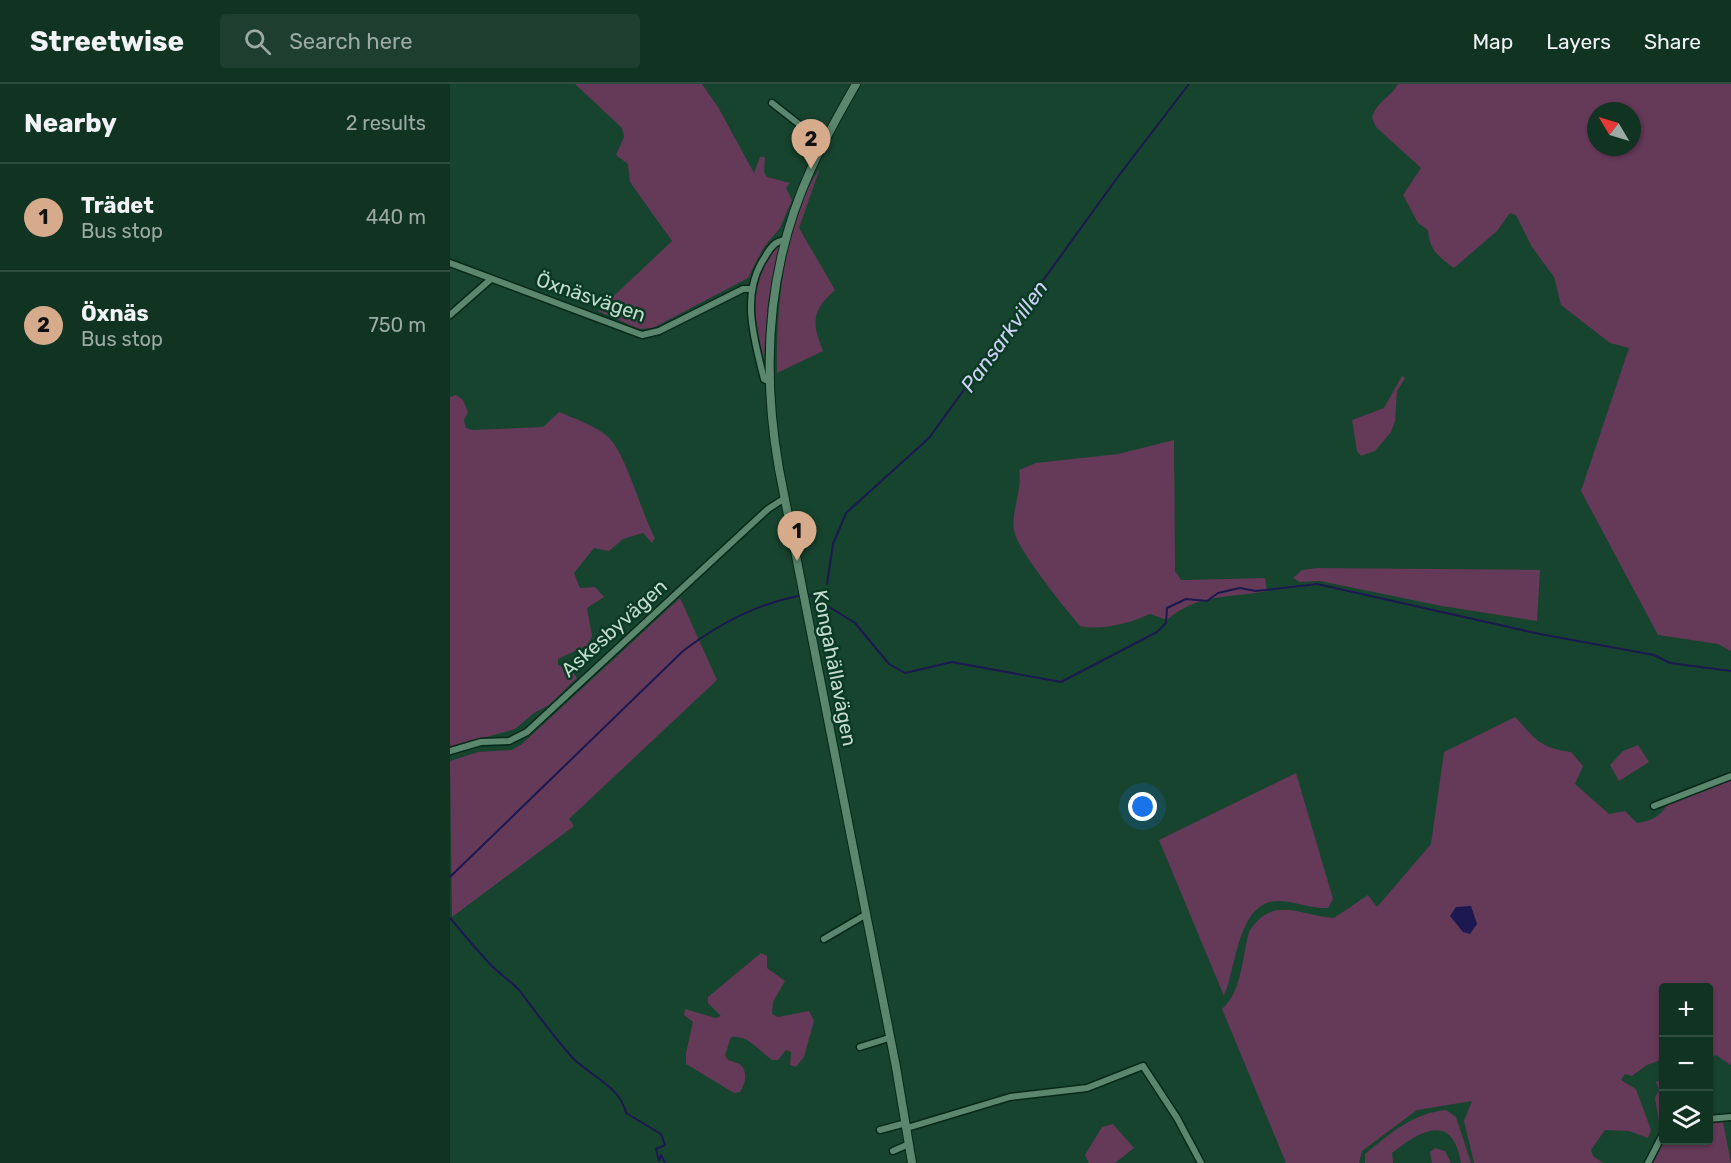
<!DOCTYPE html>
<meta charset="utf-8">
<style>
:root{--surface:#132;--page:#1e3f2f;--text:#f1f3f6;--muted:#9caaa5;--line:#304e40;--accent:#d6ab8b}
body{margin:0;font-family:Rubik,sans-serif;background:var(--page);color:var(--text)}
.controls{position:absolute;right:18px;bottom:18px;display:grid;overflow:hidden;border-radius:6px;box-shadow:0 2px 4px #0004}
.controls button{width:54px;height:54px;display:grid;place-items:center;padding:0;border:0;border-bottom:2px solid var(--line);background:var(--surface);color:var(--text);font:30px sans-serif}
.compass{position:absolute;left:1137px;top:18px;width:54px;height:54px;border-radius:50%;background:var(--surface);box-shadow:0 2px 4px #0004;rotate:308deg}
.you{position:absolute;left:693px;top:723px;width:21px;height:21px;margin:-15px;border:4px solid #fff;border-radius:50%;background:#1a73e8;box-shadow:0 0 0 9px #1a73e833}
.badge{display:grid;place-items:center;width:39px;height:39px;border-radius:50%;background:var(--accent);color:#111;font-size:20px;font-weight:700}
.pin{position:absolute;translate:-50% -50px;filter:drop-shadow(0 2px 3px #0008)}
.pin::after{content:'';position:absolute;top:32px;width:21px;height:18px;background:inherit;clip-path:polygon(0 0,100% 0,50% 100%)}
.list{margin:0;padding:0;list-style:none}
h2{display:flex;justify-content:space-between;align-items:center;height:78px;margin:0;padding:0 24px;font-size:26px}
h2 small{font-size:20px;font-weight:400;color:var(--muted)}
.list li{display:grid;grid-template-columns:39px 1fr auto;gap:18px;align-items:center;box-sizing:border-box;height:108px;padding:0 24px;border-top:2px solid var(--line)}
.list b{display:block;font-size:22px;white-space:nowrap}
.list p{margin:0;font-size:20px;white-space:nowrap;color:var(--muted)}
.list em{font-size:20px;font-style:normal;color:var(--muted)}
.icon{flex:none;width:33px;height:33px;fill:none;stroke:currentColor;stroke-width:2;stroke-linecap:round;stroke-linejoin:round}
.map{position:relative;flex:none;width:1281px;height:1079px;overflow:hidden}
header{display:flex;align-items:center;gap:36px;box-sizing:border-box;height:84px;padding:0 30px;background:var(--surface);border-bottom:2px solid var(--line)}
header strong{font-size:28px}
nav{display:flex;gap:33px;margin-inline-start:auto;font-size:21px}
.search{width:420px;height:54px;background:var(--page);display:flex;align-items:center;gap:15px;box-sizing:border-box;padding:0 21px;border-radius:6px;color:var(--muted);font-size:22px}
main{display:flex}
aside{flex:1;background:var(--surface)}
.map>svg:first-child{display:block}
</style>
<header>
<strong>Streetwise</strong>
<div class="search"><svg class="icon" aria-label="search" viewBox="0 0 24 24"><circle cx="10" cy="10" r="6"/><path d="M15 15l6 6"/></svg>Search here</div>
<nav><a>Map</a><a>Layers</a><a>Share</a></nav>
</header>
<main>
<aside>
<h2>Nearby<small>2 results</small></h2>
<ul class="list">
<li><span class="badge">1</span><div><b>Trädet</b><p>Bus stop</p></div><em>440 m</em></li>
<li><span class="badge">2</span><div><b>Öxnäs</b><p>Bus stop</p></div><em>750 m</em></li>
</ul>
</aside>
<div class="map">
<svg width="1281" height="1079" viewBox="0 0 1281 1079">
<rect width="100%" height="100%" fill="#17442e"/>
<g fill="#653958" fill-rule="evenodd">
<path d="M125,0h127l16,23 36,66 6,-16h5l-1,15 3,5 23,6 -4,5 6,12 -12,28 -16,19 -16,31 -95,50 -14,1 -41,-18 74,-70 -42,-59 -2,-18 -12,-9 8,-18 -2,-9z"/>
<path d="M948,0h333v567l-13,-7 -60,-9 -77,-144 48,-143 -19,-5 -49,-38 -7,-28 -22,-30 -16,-32 -6,-2 -13,18 -43,37c-15,-11 -25,-18 -26,-38l-10,-7 -15,-28 18,-27 -45,-41 -4,-9c4,-16 18,-20 26,-34zM1146,27h36v36h-36z"/>
<path d="M370,84l-21,60 36,62c-24,21 -23,33 -12,61l-46,22c-1,-61 6,-153 43,-205z"/>
<path d="M325,162h5l-12,56 -5,66c-11,-53 -19,-74 12,-122z"/>
<path d="M952,292l3,2 -8,13 -2,30 -4,11 -16,19 -14,5 -4,-5 -5,-31 32,-12z"/>
<path d="M6,311l7,5 5,12 -4,8 2,8 6,2 71,-3 16,-15c16,7 36,13 49,25 18,16 34,78 47,101l-3,5 -9,-10 -20,6 -14,12 -15,-3 -20,25 6,15 15,-1 9,10 -17,11 5,28 -4,9 -30,14v6l12,4 7,9 -28,27 -15,8 -19,16 -65,18v-350z"/>
<path d="M724,356l1,131 6,9h4l80,-2 2,13c-36,7 -70,2 -100,29l-17,-6c-19,9 -50,17 -70,12 -14,-16 -61,-75 -65,-92 -6,-20 8,-43 4,-64l17,-7 82,-9z"/>
<path d="M867,484l223,2 -3,51 -95,-15 -122,-25 -20,1 -7,-4 9,-8z"/>
<path d="M230,514l37,82 -148,139 5,7 -122,91 -2,-156 28,-9 34,-2 10,-6z"/>
<path d="M1065,633c22,23 23,30 56,35l12,14 -8,18 34,30 16,-3 12,12c29,-4 23,-17 40,-24 18,-8 36,-11 54,-20v286l-15,-10 -7,4 -1,-71h-44l-1,74 -2,-2 -14,5 -15,11 -7,-2 -4,6 15,9 15,41 -3,8 -19,-7 -24,-1 -14,20 2,6 10,7h-129l-10,-42 8,-20 -55,9 -55,41 -3,12h-73l-64,-154c20,-17 20,-52 27,-77 23,-38 51,-16 85,-14l34,-23 9,12 54,-63 13,-92z"/>
<path d="M1188,661l11,17 -30,19 -9,-16 13,-14z"/>
<path d="M846,689l37,126 -5,9c-18,1 -33,-7 -50,-7 -41,0 -42,70 -54,95l-65,-156z"/>
<path d="M311,869l6,3v12l18,13 -12,21 -1,12 6,3 31,-6 5,10 -10,36 -8,10 -6,-2 1,-13 -5,-2 -8,10h-6c-13,-9 -23,-25 -41,-23l-6,18 3,5 12,4c8,8 6,19 0,28l-6,1 -48,-29v-11l7,-31 -9,-7 1,-6 31,9 5,-2 -13,-13v-6z"/>
<path d="M1213,995v47l-3,2 -5,-30 4,-8 -3,-8z"/>
<path d="M996,1026l10,7 15,46h-10c-8,-52 -42,-32 -69,-10l1,10h-28v-9c26,-21 48,-41 81,-44z"/>
<path d="M1273,1038l8,41h-79l11,-25 45,2 1,-17z"/>
<path d="M663,1040l21,24 -19,15h-26l-4,-8 17,-28z"/>
<path d="M985,1064l10,3 6,12h-19l-2,-11z"/>
</g>
<path fill="#1b1950" d="M1021,822l6,18 -7,10 -7,-2 -13,-16 6,-9z"/>
<g fill="none" stroke-linecap="round" stroke-linejoin="round">
<g stroke="#1b1950" stroke-width="2">
<path d="M377,500l6,-40 13,-31 83,-75 191,-264 69,-90"/>
<path d="M360,511l45,28 34,41 16,9 47,-11 109,20 96,-50 9,-9 1,-15 19,-9 21,2 11,-8 22,-5 16,3 61,-7 223,50 114,21 16,8 61,8"/>
<path d="M0,793l233,-226c34,-26 74,-47 115,-55"/>
<path d="M0,834c13,16 26,31 39,45 9,10 22,18 31,28 16,22 33,44 50,64 17,20 50,30 56,58l35,21 4,11 -9,4 3,12 2,-6 4,8"/>
</g>
<g stroke="#062918" stroke-width="9">
<g id="minor">
<path d="M322,19l51,40"/>
<path d="M0,179l192,72 17,-4 84,-42h8"/>
<path d="M0,231l41,-36"/>
<path d="M318,297l-4,-2c-10,-40 -24,-85 1,-122 5,-9 10,-16 20,-17"/>
<path d="M0,667l31,-9 28,-1 18,-9 241,-223 17,-11"/>
<path d="M1204,722l77,-30"/>
<path d="M374,855l41,-24"/>
<path d="M410,963l29,-9"/>
<path d="M1258,1035l23,-2"/>
<path d="M457,1044l103,-31 77,-9 56,-22 34,52 24,45"/>
<path d="M430,1046l26,-7"/>
<path d="M443,1067l16,-7"/>
<path d="M1198,1079l16,-31"/>
</g>
</g>
<g stroke="#062918" stroke-width="10">
<path id="tertiary" d="M406,0c-16,28 -32,56 -45,85 -44,96 -50,197 -32,300l117,598 16,96"/>
</g>
<use href="#minor" stroke="#5a876e" stroke-width="6"/>
<use href="#tertiary" stroke="#5a876e" stroke-width="8"/>
</g>
<g text-anchor="middle" dominant-baseline="central" stroke-width="5" stroke-linejoin="round" paint-order="stroke">
<g font-size="20" fill="#c3dbcc" stroke="#0a3a24">
<text transform="translate(141 213) rotate(19)">Öxnäsvägen</text>
<text transform="translate(164 544) rotate(-42)">Askesbyvägen</text>
<text transform="translate(385 584) rotate(79)">Kongahällavägen</text>
</g>
<g font-size="21" font-style="italic" fill="#ccd1f6" stroke="#0a3a24">
<text transform="translate(554 252) rotate(-54)">Pansarkvillen</text>
</g>
</g>
</svg>
<div class="controls">
<button>+</button>
<button>−</button>
<button><svg class="icon" aria-label="layers" viewBox="0 0 24 24"><path d="M12 4l9 5-9 5-9-5zM3 14l9 5 9-5"/></svg></button>
</div>
<svg class="compass" viewBox="-18 -18 36 36"><path d="M0-13l5 13h-10z" fill="#e53935"/><path d="M0 13l5-13h-10z" fill="#9caaa5"/></svg>
<div class="you"></div>
<div class="pin badge" style="left:347px;top:477px">1</div>
<div class="pin badge" style="left:361px;top:85px">2</div>
</div>
</main>
